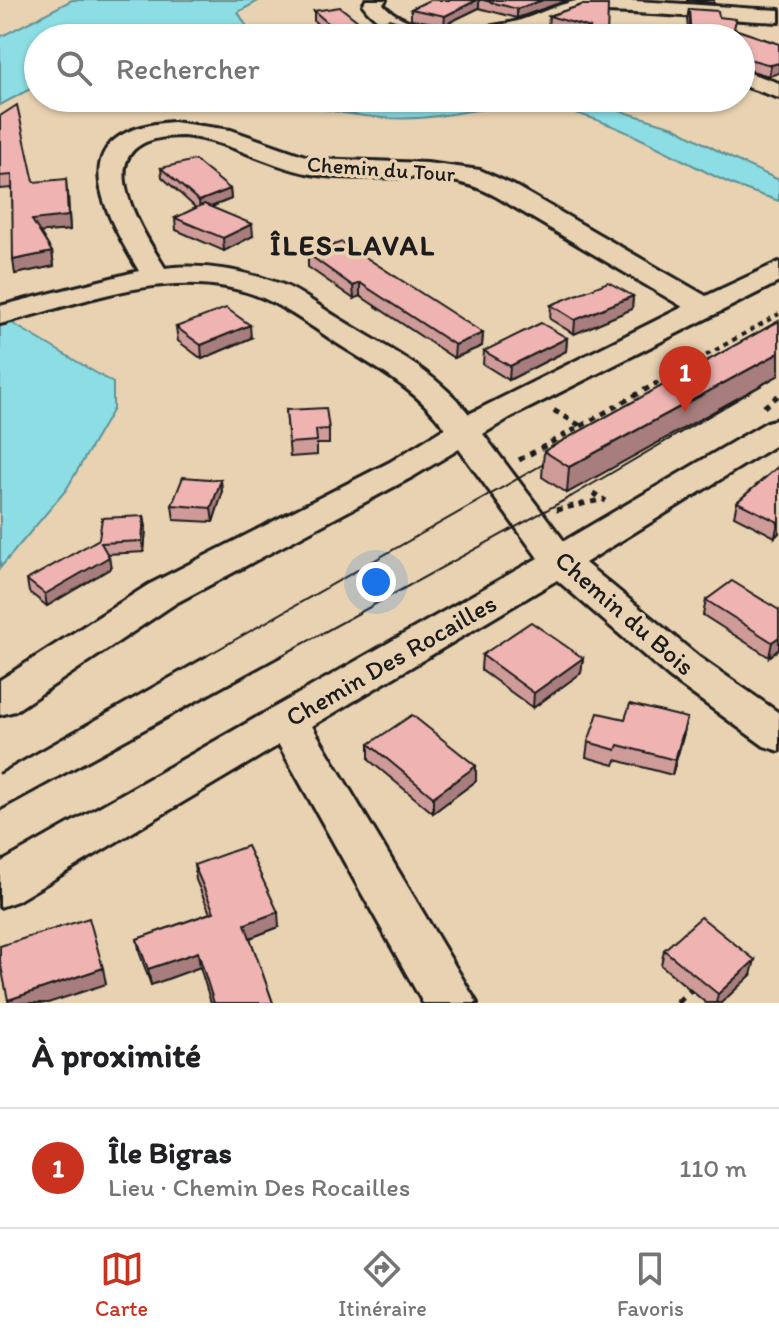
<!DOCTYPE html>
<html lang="fr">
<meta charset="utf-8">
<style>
:root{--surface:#fff;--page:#f2f2f2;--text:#202124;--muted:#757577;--line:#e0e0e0;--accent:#c8321e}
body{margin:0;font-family:Itim,sans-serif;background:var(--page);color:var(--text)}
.you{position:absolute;left:376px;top:582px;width:28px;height:28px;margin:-20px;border:6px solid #fff;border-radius:50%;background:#1a73e8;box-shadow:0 0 0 12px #1a73e833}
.badge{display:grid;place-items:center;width:52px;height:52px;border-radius:50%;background:var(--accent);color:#fff;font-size:26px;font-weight:700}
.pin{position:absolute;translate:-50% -66px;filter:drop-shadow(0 2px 4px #0008)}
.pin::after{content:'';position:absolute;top:42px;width:28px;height:24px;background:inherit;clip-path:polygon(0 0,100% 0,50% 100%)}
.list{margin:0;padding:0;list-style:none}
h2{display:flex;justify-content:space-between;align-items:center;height:104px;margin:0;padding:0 32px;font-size:34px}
h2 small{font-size:26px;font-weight:400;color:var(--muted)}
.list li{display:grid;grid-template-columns:52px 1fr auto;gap:24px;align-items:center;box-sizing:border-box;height:120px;padding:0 32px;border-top:2px solid var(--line)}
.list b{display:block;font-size:30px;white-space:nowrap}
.list p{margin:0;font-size:26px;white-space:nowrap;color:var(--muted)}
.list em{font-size:26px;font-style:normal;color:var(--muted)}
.icon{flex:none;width:44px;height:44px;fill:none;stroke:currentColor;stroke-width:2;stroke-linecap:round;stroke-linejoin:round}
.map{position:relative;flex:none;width:779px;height:1003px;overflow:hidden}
.search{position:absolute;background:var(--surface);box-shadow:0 2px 6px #0004;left:24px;right:24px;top:24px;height:88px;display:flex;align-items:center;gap:20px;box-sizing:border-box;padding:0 28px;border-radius:44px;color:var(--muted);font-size:30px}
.sheet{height:224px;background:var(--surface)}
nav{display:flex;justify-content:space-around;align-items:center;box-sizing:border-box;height:112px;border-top:2px solid var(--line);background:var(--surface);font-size:22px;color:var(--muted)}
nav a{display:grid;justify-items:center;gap:4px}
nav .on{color:var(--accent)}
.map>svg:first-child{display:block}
</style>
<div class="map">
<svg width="779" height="1003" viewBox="0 0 779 1003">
<rect width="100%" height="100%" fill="#e8d2b1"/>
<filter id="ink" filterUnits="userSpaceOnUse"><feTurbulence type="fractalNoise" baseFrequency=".0125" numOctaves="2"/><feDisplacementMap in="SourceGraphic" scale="16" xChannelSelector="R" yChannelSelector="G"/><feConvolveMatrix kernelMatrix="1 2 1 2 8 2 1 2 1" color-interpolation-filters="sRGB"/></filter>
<g filter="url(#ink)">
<g fill="#8ddee4" stroke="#609094" stroke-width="2">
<path d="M72,0h188l-22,12 16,26h-216v47l-38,20v-68z"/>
<path d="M287,98l147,3 115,-3 22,3 36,6 67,20 59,32 46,21v21c-17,-6 -35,-11 -52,-19 -57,-26 -116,-66 -180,-75 -38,-5 -73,4 -109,9 -45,7 -109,-2 -151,-18z"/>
<path d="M0,316l113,67v26l-47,81 -66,78z"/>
</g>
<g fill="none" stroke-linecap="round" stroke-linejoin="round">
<g stroke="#1c1c1c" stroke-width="6">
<g id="minor">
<path d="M366,0h20l-3,4c29,33 97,27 135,17 23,-7 46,-21 71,-21 63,0 127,7 190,10v12c-63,-3 -127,-10 -191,-10 -20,0 -39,13 -58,18 -47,14 -136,19 -167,-25z"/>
<path d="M741,70l38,13v15l-38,-13z"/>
<path d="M173,122l58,8 83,29 113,4 53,7 35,16 191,110 73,-34v20l-268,135 -28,17 81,107 203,-119 12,-3v24l-194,120 114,94 80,56v38l-15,-5 -95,-69 -112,-97 -245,146 165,277h-54l-144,-258 -262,156 -17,6v-44l538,-305 -79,-109 -45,27 -238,127 -161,108 -15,4v-35l148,-95 242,-123 55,-34c-26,-36 -62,-56 -99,-79 -27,-17 -55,-39 -83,-51 -85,-36 -180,5 -263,26v-18l139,-35c-38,-63 -79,-141 34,-149zM183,136c46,4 83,30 128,38 63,11 129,-10 186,23l186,110 -214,107c-33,-43 -84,-67 -129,-95 -19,-11 -38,-27 -59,-35 -37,-13 -76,-21 -116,-16 -30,-48 -82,-132 18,-132z"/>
</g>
</g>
<path stroke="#1c1c1c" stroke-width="4" stroke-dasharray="5 5" stroke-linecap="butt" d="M654,385l125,-71"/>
<g stroke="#1c1c1c" stroke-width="5" stroke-dasharray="6 6" stroke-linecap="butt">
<path d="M764,407l15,-12"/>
<path d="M581,426l76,-43"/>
<path d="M519,460l62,-34 -28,-16"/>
<path d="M593,493l13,8"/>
<path d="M556,510l49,-11"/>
</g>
<path stroke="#1c1c1c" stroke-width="6" stroke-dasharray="8 8" stroke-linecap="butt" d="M677,1003l14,-13"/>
<use href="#minor" fill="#e8d2b1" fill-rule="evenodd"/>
<g stroke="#1c1c1c" stroke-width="2">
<path d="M203,658l360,-205"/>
<path d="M277,658l295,-162 207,-121"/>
</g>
<g stroke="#1c1c1c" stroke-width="3">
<path d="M0,773l206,-117"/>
<path d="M0,810l281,-154"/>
</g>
</g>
<g fill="#ce9b99" stroke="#1c1c1c" stroke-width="2">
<path d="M430,0h138l-51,18 -38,-10 -35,17 -33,-6v-10z"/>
<path d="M686,0h28v3z"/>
<path d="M582,5l25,33h-54v-4l13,-2 -18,-5 1,-11z"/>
<path d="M689,9l30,8 15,12 45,15 -10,32 -28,-8v-30h-52l-2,-19z"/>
<path d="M314,11l54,18 50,-1v10h-85l-19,-17z"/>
<path d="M0,116l34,66 34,10 2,38 -30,2 12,20 2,14 -39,8 -3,-86 -12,1z"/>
<path d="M161,168l69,21 1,10 -20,8 42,29 -29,15 -48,-21 -1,-12 21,-10 -34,-31z"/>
<path d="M308,254l175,79 -1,13 -28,12 -94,-62 -6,3 -46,-32z"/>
<path d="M633,296l-1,13 -58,25 -24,-15 1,-14z"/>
<path d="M779,321v54l-212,118 -25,-16 2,-26z"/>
<path d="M176,327l75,11 -49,21 -24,-18z"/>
<path d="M567,338l-1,13 -57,29 -26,-16 1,-13z"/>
<path d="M286,410l43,19v15h-12v11l-27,2z"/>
<path d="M779,466v67l-4,4 -41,-21 3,-14z"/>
<path d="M221,480l1,14 -9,28 -39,-2 -2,-15z"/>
<path d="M144,516l2,12 -2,24 -37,2 4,14 -64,38 -18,-14 -2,-12z"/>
<path d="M706,600l73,10v39l-10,8 -66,-42z"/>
<path d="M482,655l101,3 -2,15 -48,35 -52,-38z"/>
<path d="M687,718l-3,15 -12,42 -56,-15 -2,5 -28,-8 2,-15 37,-23z"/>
<path d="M369,744l107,22v15l-43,32 -64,-53z"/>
<path d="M194,865l85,62 -29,11 23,65h-62l-11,-36 -49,18 -11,-31 -3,-15 73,-26 -14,-33z"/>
<path d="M664,950l87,25 -30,28h-15l-45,-38z"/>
</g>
<g fill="#a77e7d" stroke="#1c1c1c" stroke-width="2">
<path d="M477,0h2v8l-35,17 1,-9z"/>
<path d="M543,0h25l-51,18v-9z"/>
<path d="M418,28v10h-19z"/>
<path d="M779,63v10l-10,3 2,-11z"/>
<path d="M695,98h13l-13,5z"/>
<path d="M66,179l4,51 -36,3 -2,-13z"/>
<path d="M230,189l1,10 -31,12 -1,-10z"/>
<path d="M252,224l1,12 -29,15 -1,-13z"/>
<path d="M52,252l2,14 -39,8 -2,-14z"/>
<path d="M360,283v13l-6,3 -1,-13z"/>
<path d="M633,296l-1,13 -58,25 1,-14z"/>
<path d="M250,325l1,13 -49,21 -1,-14z"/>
<path d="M483,333l-1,13 -28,12 1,-13z"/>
<path d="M567,338l-1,13 -57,29 1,-14z"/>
<path d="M779,353v22l-212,118 2,-26z"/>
<path d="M221,480l1,14 -9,28 -2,-14z"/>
<path d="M144,516l2,12 -2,24 -2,-11z"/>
<path d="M779,521v12l-4,4 3,-15z"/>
<path d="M109,557l2,11 -64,38 -2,-12z"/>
<path d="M779,637v12l-10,8 3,-15z"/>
<path d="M583,658l-2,15 -48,35 1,-15z"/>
<path d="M687,718l-3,15 -12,42 3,-15z"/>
<path d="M476,766v15l-43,32v-16z"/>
<path d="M278,912l1,15 -32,12 -2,-15z"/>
<path d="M198,952l2,15 -49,18 -3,-16z"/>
<path d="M755,960l-4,15 -30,28h-5l2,-9z"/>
<path d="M103,968l3,16 -58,19h-39l-1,-3z"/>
</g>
<g fill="#efb4b2" stroke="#1c1c1c" stroke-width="2">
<path d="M430,0h47l-32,16 -34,-7z"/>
<path d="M483,0h60l-26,9z"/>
<path d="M582,5h26l-1,33h-42l-12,-4 38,-6 -42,-12z"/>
<path d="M340,7l28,22 21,-10 29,9 -19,10h-54l-31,-27z"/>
<path d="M689,9l29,2 1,6 17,2 -2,10 45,15v19l-8,2 -30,-8v-19h-50z"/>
<path d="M17,105l17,77 32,-3 2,37 -36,4 20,32 -39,8 -1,-85 -12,1v-60z"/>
<path d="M195,160l35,29 -31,12 -38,-33z"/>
<path d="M204,204l48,20 -29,14 -48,-20z"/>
<path d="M342,242l141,91 -28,12 -95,-62 -7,3 -45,-32z"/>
<path d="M608,282l25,14 -58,24 -24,-15z"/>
<path d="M226,308l24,17 -49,20 -25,-18z"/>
<path d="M779,321v32l-210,114 -25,-16z"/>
<path d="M541,323l26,15 -57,28 -26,-15z"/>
<path d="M326,408l3,21 -13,1 1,11 -28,2 -3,-33z"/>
<path d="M779,466v55l-1,1 -41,-20z"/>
<path d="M183,477l38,3 -10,28 -39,-3z"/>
<path d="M144,516l-2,25 -41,2 8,14 -64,37 -18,-14 72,-41 3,-21z"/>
<path d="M732,581l47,29v27l-7,5 -66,-42z"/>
<path d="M531,622l52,36 -49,35 -52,-38z"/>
<path d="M630,704l57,14 -12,42 -57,-15 -2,5 -28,-8 10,-29 27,6z"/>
<path d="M412,715l64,51 -43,31 -64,-53z"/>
<path d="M247,846l31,66 -33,12 28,79h-59l-16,-51 -50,17 -11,-30 77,-27 -20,-47z"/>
<path d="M701,917l54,43 -37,34 -54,-44z"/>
<path d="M89,918l14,50 -95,32 -8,-39v-15z"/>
</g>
</g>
<g text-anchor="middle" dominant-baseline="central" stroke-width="7" stroke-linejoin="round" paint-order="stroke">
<g font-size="22" fill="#1c1c1c" stroke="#e8d2b1">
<text transform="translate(381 169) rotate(4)">Chemin du Tour</text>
</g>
<g font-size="26" fill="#1c1c1c" stroke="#e8d2b1">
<text transform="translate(625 613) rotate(41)">Chemin du Bois</text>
<text transform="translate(391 660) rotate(-30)">Chemin Des Rocailles</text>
</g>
<g font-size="28" font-weight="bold" letter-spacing="2" fill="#1c1c1c" stroke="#e8d2b1">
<text x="353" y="245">ÎLES-LAVAL</text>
</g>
</g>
</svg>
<div class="you"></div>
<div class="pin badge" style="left:685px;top:412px">1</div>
<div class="search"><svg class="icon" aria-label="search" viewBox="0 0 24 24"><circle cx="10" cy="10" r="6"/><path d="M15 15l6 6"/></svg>Rechercher</div>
</div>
<section class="sheet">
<h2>À proximité<small></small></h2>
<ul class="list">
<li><span class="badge">1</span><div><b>Île Bigras</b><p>Lieu · Chemin Des Rocailles</p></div><em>110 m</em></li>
</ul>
</section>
<nav>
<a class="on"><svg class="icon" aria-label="map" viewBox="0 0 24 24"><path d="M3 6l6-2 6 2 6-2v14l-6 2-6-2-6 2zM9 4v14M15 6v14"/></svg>Carte</a>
<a><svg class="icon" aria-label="directions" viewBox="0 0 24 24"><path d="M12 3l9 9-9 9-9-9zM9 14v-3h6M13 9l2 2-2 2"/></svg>Itinéraire</a>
<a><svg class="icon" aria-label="saved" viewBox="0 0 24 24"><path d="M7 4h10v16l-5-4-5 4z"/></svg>Favoris</a>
</nav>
